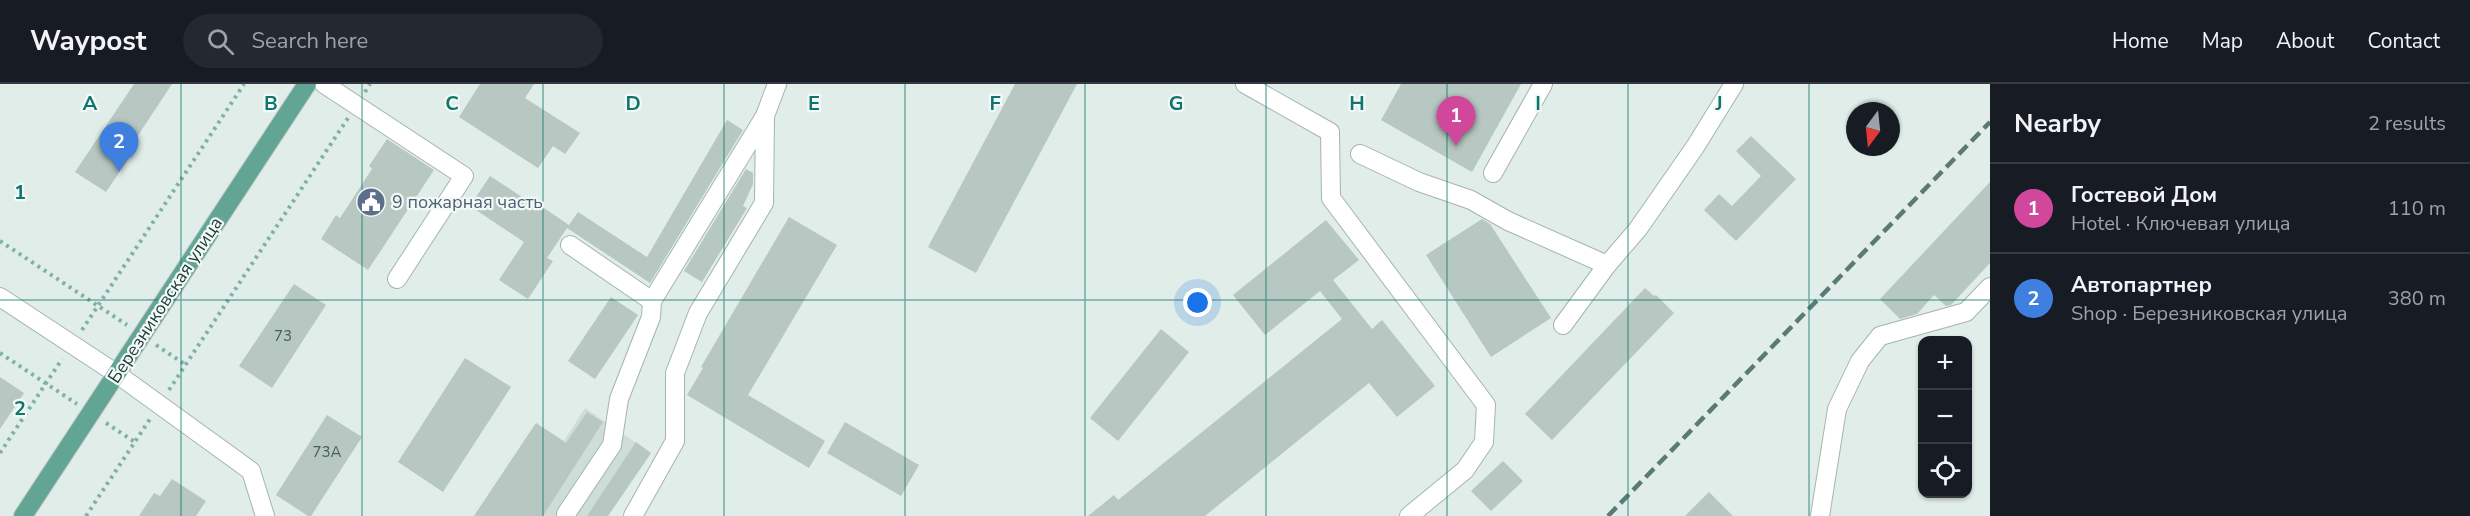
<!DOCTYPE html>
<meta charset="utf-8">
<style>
:root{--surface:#171b24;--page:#242831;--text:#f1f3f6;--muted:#9ea1a6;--line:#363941;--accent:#0b8043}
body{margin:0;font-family:"Nunito Sans",sans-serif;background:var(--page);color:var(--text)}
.controls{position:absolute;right:18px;bottom:18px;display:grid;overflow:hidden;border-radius:12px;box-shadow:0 2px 4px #0004}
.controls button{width:54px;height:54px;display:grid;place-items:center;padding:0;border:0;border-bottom:2px solid var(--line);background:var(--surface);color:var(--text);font:30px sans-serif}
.compass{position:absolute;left:1846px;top:18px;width:54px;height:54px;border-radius:50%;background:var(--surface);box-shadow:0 2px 4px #0004;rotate:195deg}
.you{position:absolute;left:1198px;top:219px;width:21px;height:21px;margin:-15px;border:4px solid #fff;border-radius:50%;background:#1a73e8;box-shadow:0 0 0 9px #1a73e833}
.badge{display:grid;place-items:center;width:39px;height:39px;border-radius:50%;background:var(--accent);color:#fff;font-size:20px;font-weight:700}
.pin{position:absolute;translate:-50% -50px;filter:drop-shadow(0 2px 3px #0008)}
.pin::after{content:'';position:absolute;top:32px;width:21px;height:18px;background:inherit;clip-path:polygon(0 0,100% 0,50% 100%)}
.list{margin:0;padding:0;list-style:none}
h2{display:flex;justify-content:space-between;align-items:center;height:78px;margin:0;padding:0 24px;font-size:26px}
h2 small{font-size:20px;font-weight:400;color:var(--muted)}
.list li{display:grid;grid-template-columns:39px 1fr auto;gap:18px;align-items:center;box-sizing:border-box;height:90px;padding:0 24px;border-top:2px solid var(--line)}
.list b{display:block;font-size:22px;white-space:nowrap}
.list p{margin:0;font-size:20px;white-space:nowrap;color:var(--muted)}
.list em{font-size:20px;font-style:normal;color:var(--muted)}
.icon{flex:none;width:33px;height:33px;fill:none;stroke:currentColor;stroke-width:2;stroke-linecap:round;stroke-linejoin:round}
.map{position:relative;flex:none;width:1990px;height:432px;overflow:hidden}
header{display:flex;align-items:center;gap:36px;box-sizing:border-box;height:84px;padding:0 30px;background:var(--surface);border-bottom:2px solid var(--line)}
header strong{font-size:28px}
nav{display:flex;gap:33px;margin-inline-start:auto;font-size:21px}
.search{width:420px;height:54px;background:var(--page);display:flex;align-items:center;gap:15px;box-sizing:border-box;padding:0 21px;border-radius:33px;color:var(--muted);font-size:22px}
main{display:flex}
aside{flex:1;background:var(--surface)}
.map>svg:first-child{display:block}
</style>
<header>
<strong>Waypost</strong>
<div class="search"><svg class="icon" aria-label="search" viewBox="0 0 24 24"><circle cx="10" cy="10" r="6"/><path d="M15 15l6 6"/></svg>Search here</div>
<nav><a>Home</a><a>Map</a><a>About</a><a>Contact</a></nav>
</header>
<main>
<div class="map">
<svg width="1990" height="432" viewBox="0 0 1990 432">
<rect width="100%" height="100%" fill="#e1ede8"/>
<path fill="#cfddd7" d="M585,324l66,45 -43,63h-134l62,-93 28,18z"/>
<g fill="#b6c8c1">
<path d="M134,0h38l-39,59 4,3 -31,46 -31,-20z"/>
<path d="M480,0h54l-9,14 55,35 -15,21 -12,-8 -15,22 -79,-51z"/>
<path d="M1015,0h62l-101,189 -48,-26z"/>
<path d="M1401,0h120l-49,88 -91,-52z"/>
<path d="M727,36l16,10 -93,153 -83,-55 -20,30 6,3 -25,38 -29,-19 25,-38 -54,-36 20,-30 52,34 2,-2 25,17 9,-13 69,45z"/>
<path d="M1751,52l45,43 -60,62 -32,-31 15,-16 13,12 29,-30 -25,-25z"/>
<path d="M387,55l47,31 -66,100 -47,-31 15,-24 4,3 32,-49 -3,-3z"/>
<path d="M746,85l7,4v11l-10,22 4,2 -45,74 -18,-11z"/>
<path d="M1990,98v81l-39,42 -5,1 -12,-11 -17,19 -17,5 -20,-20z"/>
<path d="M789,133l48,28 -89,150 77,46 -16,27 -122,-73 16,-27 -2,-1z"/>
<path d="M1482,135l8,5 61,94 -60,39 -65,-102z"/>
<path d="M1326,136l33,40 -26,20 39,49 10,-9 53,66 -38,31 -28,-34 -164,133h-117l26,-21 4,5 224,-181 -22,-28 -55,44 -32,-40z"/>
<path d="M294,200l32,21 -54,83 -33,-22z"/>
<path d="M1645,204l9,8 2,-1 18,18 -122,127 -27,-26z"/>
<path d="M611,213l27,18 -43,64 -27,-18z"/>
<path d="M1161,245l28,23 -71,89 -28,-23z"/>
<path d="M465,274l46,29 -68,105 -45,-30z"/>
<path d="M0,293l24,16 -24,36z"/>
<path d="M587,328l16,10 -60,94h-69l62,-93 30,20z"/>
<path d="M327,331l35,22 -51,79h-3l-32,-21z"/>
<path d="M845,338l74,43 -18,31 -74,-43z"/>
<path d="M636,358l15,11 -43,63h-21z"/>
<path d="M1503,377l20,20 -32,30 -20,-20z"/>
<path d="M172,395l34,22 -10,15h-57l15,-23 6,3z"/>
<path d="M1709,408l24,24h-48z"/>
</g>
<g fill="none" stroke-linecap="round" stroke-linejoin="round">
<g stroke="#a3b5af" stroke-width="20">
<g id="minor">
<path d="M324,0l140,92 -67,103"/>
<path d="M1245,0l85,48 1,66 155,207 -2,37 -19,28 -56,46"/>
<path d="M1360,70l59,28 52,18 37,21 99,44"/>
<path d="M1493,89l50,-89"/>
<path d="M570,161l82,56 113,-185 12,-32"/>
<path d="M0,213l117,77 134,97 14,45"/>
<path d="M1563,241l44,-60 31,-36 57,-82 39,-63"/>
<path d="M566,430l46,-69 7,-46 32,-82 1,-16"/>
<path d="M633,432l42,-75v-68l23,-60 66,-110 1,-87"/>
<path d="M1820,432l17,-107 23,-48 20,-25 86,-24 24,-25"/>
</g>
</g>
<g stroke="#c1c9c7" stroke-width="20">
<path id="major" d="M23,432l284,-432"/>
</g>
<g stroke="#80b2a4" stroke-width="4" stroke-dasharray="3 4.5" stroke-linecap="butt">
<path d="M365,8l5,-8"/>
<path d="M0,157l127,84"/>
<path d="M82,246l162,-246"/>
<path d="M156,261l30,20"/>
<path d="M0,269l77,51"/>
<path d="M169,306l179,-272"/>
<path d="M106,339l29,19"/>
<path d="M0,369l62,-94"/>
<path d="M86,432l64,-97"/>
</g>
<use href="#minor" stroke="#fff" stroke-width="18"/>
<use href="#major" stroke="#63a595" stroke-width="18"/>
<path stroke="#5b7a72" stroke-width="4.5" stroke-dasharray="12 6" stroke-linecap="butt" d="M1608,432l382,-394"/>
</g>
<path fill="none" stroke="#0f766e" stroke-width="1.5" stroke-opacity="0.55" d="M181,0v432M362,0v432M543,0v432M724,0v432M905,0v432M1085,0v432M1266,0v432M1447,0v432M1628,0v432M1809,0v432M0,216h1990"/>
<defs>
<g id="civic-disc" transform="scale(1.5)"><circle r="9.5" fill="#5c6f8a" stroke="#f2f9f6"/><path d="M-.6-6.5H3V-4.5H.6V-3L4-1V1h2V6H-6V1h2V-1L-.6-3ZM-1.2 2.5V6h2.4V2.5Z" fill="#fff"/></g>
</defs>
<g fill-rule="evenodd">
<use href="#civic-disc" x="371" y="118"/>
</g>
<g text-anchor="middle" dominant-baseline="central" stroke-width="4.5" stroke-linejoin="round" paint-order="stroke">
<g font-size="15" fill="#46605a">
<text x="283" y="252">73</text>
<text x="327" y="368">73А</text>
</g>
<g font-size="18" fill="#4e5e75" stroke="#f2f9f6" text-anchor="start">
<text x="392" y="118">9 пожарная часть</text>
</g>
<g font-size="18" fill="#203e37" stroke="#f2f9f6">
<text transform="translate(165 216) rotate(-57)">Березниковская улица</text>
</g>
</g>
<g font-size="20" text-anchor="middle" font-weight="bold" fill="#0f766e" stroke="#f2f9f6" stroke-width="4.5" stroke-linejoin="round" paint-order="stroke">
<text x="90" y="26">A</text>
<text x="271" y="26">B</text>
<text x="452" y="26">C</text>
<text x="633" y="26">D</text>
<text x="814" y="26">E</text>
<text x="995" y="26">F</text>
<text x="1176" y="26">G</text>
<text x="1357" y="26">H</text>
<text x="1538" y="26">I</text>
<text x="1719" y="26">J</text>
<text x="20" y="115">1</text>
<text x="20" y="331">2</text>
</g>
</svg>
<div class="controls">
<button>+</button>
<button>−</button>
<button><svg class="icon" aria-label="locate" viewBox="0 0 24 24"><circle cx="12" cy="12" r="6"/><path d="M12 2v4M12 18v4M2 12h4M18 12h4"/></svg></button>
</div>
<svg class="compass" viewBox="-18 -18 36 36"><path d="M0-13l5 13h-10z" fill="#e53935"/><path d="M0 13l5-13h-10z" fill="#9ea1a6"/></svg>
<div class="you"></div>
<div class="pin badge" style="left:1456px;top:62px;background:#d1479c">1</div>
<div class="pin badge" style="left:119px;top:88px;background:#3f7fe0">2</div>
</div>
<aside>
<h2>Nearby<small>2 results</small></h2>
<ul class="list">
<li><span class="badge" style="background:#d1479c">1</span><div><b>Гостевой Дом</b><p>Hotel · Ключевая улица</p></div><em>110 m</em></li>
<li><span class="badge" style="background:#3f7fe0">2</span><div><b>Автопартнер</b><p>Shop · Березниковская улица</p></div><em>380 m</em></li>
</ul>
</aside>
</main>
